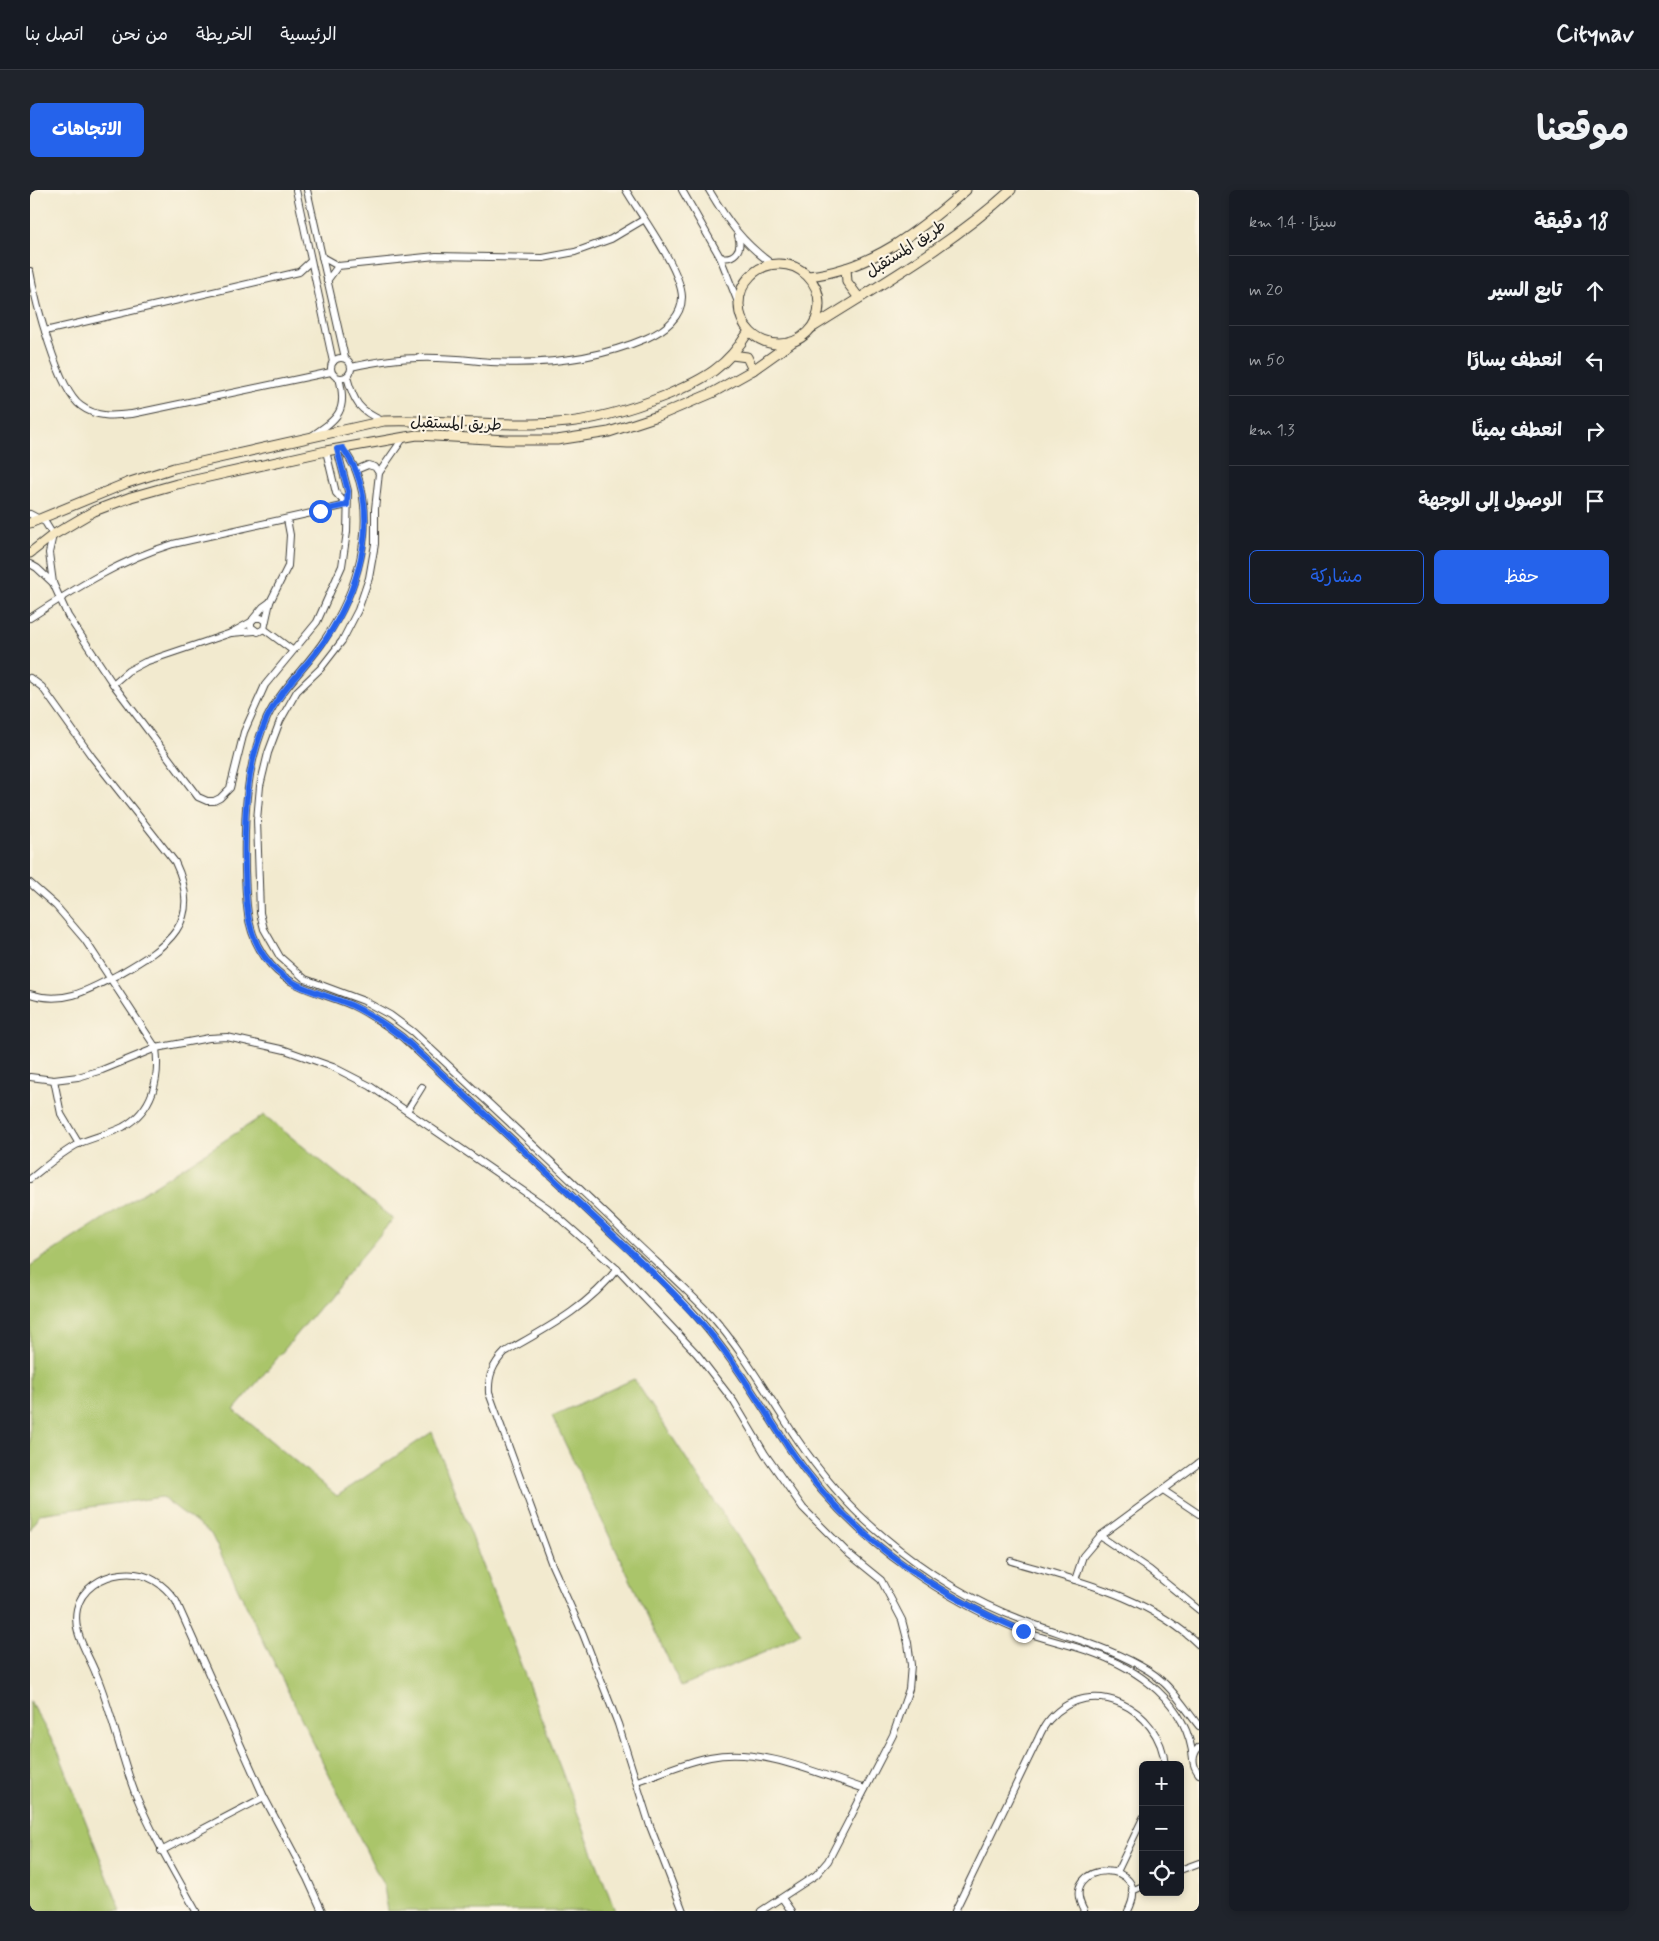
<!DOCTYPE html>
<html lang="ar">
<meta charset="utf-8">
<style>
:root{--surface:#171b24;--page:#20242c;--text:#f1f3f6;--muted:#9ea1a6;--line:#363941;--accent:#2563eb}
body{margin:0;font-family:Mynerve,"Playpen Sans Arabic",sans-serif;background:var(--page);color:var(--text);direction:rtl}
.controls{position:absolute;right:15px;bottom:15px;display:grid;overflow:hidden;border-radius:8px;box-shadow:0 2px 8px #0003}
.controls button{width:45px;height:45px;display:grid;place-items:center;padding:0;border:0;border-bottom:1px solid var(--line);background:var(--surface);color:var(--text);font:25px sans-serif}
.stop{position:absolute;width:15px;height:15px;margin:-11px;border:4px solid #2563eb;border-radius:50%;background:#fff}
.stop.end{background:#2563eb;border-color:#fff;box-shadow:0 1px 5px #0008}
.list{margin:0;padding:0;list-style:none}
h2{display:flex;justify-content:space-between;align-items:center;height:65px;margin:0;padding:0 20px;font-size:21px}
h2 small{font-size:16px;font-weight:400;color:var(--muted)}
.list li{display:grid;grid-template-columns:32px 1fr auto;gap:15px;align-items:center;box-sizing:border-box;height:70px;padding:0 20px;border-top:1px solid var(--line)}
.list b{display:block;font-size:19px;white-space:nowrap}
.list em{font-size:16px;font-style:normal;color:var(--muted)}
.actions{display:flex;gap:10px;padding:15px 20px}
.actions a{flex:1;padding:11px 0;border:1px solid var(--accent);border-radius:8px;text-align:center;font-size:18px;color:var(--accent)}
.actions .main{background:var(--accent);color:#fff}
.icon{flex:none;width:28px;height:28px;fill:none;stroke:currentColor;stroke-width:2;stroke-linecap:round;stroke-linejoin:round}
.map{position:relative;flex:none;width:1169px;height:1721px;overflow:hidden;direction:ltr;border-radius:8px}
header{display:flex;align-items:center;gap:30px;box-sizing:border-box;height:70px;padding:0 25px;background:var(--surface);border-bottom:1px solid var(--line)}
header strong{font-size:24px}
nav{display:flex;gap:28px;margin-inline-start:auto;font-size:18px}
.intro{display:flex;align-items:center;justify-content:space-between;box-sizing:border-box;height:120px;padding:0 30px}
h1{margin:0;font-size:35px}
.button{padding:12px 22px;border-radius:8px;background:var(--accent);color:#fff;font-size:18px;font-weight:700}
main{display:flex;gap:30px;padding:0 30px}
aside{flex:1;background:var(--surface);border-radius:8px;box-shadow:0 2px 8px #0003}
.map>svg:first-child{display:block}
</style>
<header>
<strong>Citynav</strong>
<nav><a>الرئيسية</a><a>الخريطة</a><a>من نحن</a><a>اتصل بنا</a></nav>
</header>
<div class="intro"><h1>موقعنا</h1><a class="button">الاتجاهات</a></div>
<main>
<aside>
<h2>18 دقيقة<small>سيرًا · 1.4 km</small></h2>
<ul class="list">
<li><svg class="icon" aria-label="ahead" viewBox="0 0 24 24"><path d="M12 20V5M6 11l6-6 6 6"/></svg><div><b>تابع السير</b></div><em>20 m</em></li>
<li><svg class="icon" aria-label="left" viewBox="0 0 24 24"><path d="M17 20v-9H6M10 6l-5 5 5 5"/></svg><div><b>انعطف يسارًا</b></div><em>50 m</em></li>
<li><svg class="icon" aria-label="right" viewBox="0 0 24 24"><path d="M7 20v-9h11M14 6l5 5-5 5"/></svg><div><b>انعطف يمينًا</b></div><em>1.3 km</em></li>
<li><svg class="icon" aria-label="arrive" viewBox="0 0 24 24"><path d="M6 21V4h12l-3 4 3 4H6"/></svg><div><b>الوصول إلى الوجهة</b></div></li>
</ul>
<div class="actions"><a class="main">حفظ</a><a>مشاركة</a></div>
</aside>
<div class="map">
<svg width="1169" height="1721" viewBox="0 0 1169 1721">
<rect width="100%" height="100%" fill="#fcf5e5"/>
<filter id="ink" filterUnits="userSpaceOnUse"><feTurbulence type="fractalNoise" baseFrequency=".02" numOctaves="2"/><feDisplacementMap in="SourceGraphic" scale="10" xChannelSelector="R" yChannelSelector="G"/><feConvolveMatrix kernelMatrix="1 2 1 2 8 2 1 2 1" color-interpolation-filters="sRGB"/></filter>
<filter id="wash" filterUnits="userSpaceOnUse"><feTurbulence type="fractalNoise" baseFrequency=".0096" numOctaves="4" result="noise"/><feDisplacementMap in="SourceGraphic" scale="20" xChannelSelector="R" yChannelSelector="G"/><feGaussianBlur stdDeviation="1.12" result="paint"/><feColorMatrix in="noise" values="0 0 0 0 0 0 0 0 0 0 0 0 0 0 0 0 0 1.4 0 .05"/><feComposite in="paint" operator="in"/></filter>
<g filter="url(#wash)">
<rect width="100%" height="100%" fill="#f2eacf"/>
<g fill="#aac56b" stroke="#637044">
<path d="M234,925l129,104 -159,191 103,86 95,-64 183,479h-227l-4,-24 -173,-353 -49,-37 -123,17 -9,16v-264z"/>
<path d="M604,1189l167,254 -36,19 -84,34 -129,-270z"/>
<path d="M0,1511l28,50 63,160h-91z"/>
</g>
</g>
<g filter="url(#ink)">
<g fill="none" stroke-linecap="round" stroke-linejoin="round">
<g stroke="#3c3b37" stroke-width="8">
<g id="street">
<path d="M266,0l37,172"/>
<path d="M277,0l38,168"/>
<path d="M652,0l38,67 19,48"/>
<path d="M679,0c19,32 33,52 63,74"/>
<path d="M292,67l16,9 98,-10 107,2 32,-6 36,-13 32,-19"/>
<path d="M690,67c14,3 23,-7 18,-21"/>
<path d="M0,81c5,29 28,119 51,135 16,12 33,10 51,8l199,-42"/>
<path d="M297,91l11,-15"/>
<path d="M15,141l254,-59 12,-11"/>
<circle cx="311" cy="178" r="10"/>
<path d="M321,177c23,-5 44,-9 68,-9 24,-1 48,2 72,4 52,3 107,-3 156,-24 16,-7 35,-20 35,-41 -1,-28 -41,-81 -56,-107"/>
<path d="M317,187c7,25 12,34 36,44"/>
<path d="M283,245c25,-17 35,-24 26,-57"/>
<path d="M374,247l-25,36 -4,36v35l-6,34 -11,32 -16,31 -21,27 -24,23 -17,30 -12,32 -8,33 -3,34 3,93 4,16 16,28 25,22 59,22 26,14 23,17c73,69 147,137 219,207 25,24 52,48 77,74 34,38 58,81 86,123 25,37 54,72 88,100 42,36 90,66 142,85 42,16 86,26 124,50 23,15 34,35 50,55"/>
<path d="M313,258c4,7 10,15 13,23 21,54 1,122 -31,168 -18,28 -43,48 -58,79 -22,49 -23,99 -22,152 1,35 1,67 26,95 21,24 52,28 80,40 19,9 35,20 51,32 61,56 121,113 181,169 38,37 80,72 115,112 35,40 62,86 91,130 32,47 74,89 120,121 35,25 72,45 111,61 22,9 46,13 68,21 50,17 100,52 105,108"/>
<path d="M296,261l10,42 11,12"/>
<path d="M326,280l12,-5 7,2 4,6"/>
<path d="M0,324l15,8 8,13 -4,18 4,30 15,33 45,68 85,113 9,4h7l6,-3 10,-10 14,-56 21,-47 52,-63 25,-56 5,-34 1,-41 -11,-42"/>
<path d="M0,374l7,4 16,15"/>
<path d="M0,428c46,-30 90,-58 143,-74l174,-39"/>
<path d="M223,429l10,-12 7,-5"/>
<path d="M235,431l-4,-3h-6l-4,4v5l7,5 6,-3 6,-27 18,-36 2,-31 -3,-16"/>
<path d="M234,439l28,21"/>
<path d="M201,443l24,-2"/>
<path d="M0,488l12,9 50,70 83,105c29,61 -7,84 -56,112 -30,16 -55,31 -89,20"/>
<path d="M83,494l15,-13 17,-9 86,-29 20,-11"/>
<path d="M0,693l26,23 29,34 71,108c4,31 -3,62 -33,79 -14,7 -29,10 -43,16 -18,9 -35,24 -50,36"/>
<path d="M0,887l24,3 24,-3 24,-7 54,-22 53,-10 18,-1 58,13 48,17 37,19 178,122 69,61 80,85 37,48 31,52 38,54 46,46 32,26 21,40 6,23 3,22 -2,24 -16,46 -65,126 -12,14 -55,36"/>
<path d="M24,890l7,34 18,30"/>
<path d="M377,921l15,-24"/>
<path d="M587,1079c-30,39 -70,59 -112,83 -12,12 -17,24 -16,41l63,172 31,69 35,90 32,102 33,85"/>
<path d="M1133,1300l36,24"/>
<path d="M1070,1346l50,34 49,40"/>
<path d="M981,1371c66,20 137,35 188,84"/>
<path d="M1045,1390l8,-24 17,-20 99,-73"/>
<path d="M1169,1557c-8,9 -7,18 0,27"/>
<path d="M607,1591c24,-8 48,-19 73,-24 52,-10 106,16 155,32"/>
<path d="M131,1661l103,-54"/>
<path d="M1150,1680l19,-7"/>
<path d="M1087,1682l26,-54"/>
<path d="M1102,1701l11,-5"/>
<path d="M752,1708l9,13"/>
<path d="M166,1721c-22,-39 -44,-77 -61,-118 -15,-39 -23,-81 -39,-119 -8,-21 -24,-41 -19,-65 4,-20 25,-33 44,-35 24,-3 42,9 55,27l88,196 43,81 15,33"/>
<path d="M925,1721l83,-172c3,-7 6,-14 12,-20 41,-46 110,-11 115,46"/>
<path d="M1054,1721c-29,-52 72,-54 44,0"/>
</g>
</g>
<g stroke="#3c3b37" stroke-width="11">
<g id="secondary">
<circle cx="749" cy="114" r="40"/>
<path d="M816,78l1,14 12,16"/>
<path d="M778,86c63,-6 112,-46 158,-86"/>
<path d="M783,137c68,-43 139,-83 198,-137"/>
<path d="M702,165l15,2 6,13"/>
<path d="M0,333l97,-40 47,-15 210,-47c58,-2 115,6 172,2 38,-2 76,-14 111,-28 38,-16 60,-28 82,-64"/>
<path d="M0,363l23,-18 41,-24 37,-14 46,-13 149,-33 91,-16 89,5h51l52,-8 49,-16 54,-23 41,-23 38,-27"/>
</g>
</g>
<use href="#street" stroke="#fff" stroke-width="6"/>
<use href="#secondary" stroke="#f7e8c3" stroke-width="9"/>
</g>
</g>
<g fill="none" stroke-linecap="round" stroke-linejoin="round" filter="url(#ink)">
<path stroke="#2563eb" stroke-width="6" d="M290,321l27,-6 1,-14 -11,-42 6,-1c4,7 10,15 13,23 22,55 1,122 -30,168 -19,28 -44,48 -59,79 -22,49 -23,99 -22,151 1,36 1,68 26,96 21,24 52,28 80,40 19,9 35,20 51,32 60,55 119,111 178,167 39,37 80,73 116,113 37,39 63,87 93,131 57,85 142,144 234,183"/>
</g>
<g text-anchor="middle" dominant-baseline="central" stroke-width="4.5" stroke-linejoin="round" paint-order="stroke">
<g font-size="16" fill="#1c1c1c" stroke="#fcf5e5">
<text transform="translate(876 59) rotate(-33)">طريق المستقبل</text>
<text transform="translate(426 234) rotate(2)">طريق المستقبل</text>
</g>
</g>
</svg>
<div class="controls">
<button>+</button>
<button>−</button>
<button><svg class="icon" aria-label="locate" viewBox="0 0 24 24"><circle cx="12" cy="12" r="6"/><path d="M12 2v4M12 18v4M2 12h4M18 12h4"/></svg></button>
</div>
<div class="stop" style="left:290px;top:321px"></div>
<div class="stop end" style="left:993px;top:1441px"></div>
</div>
</main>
